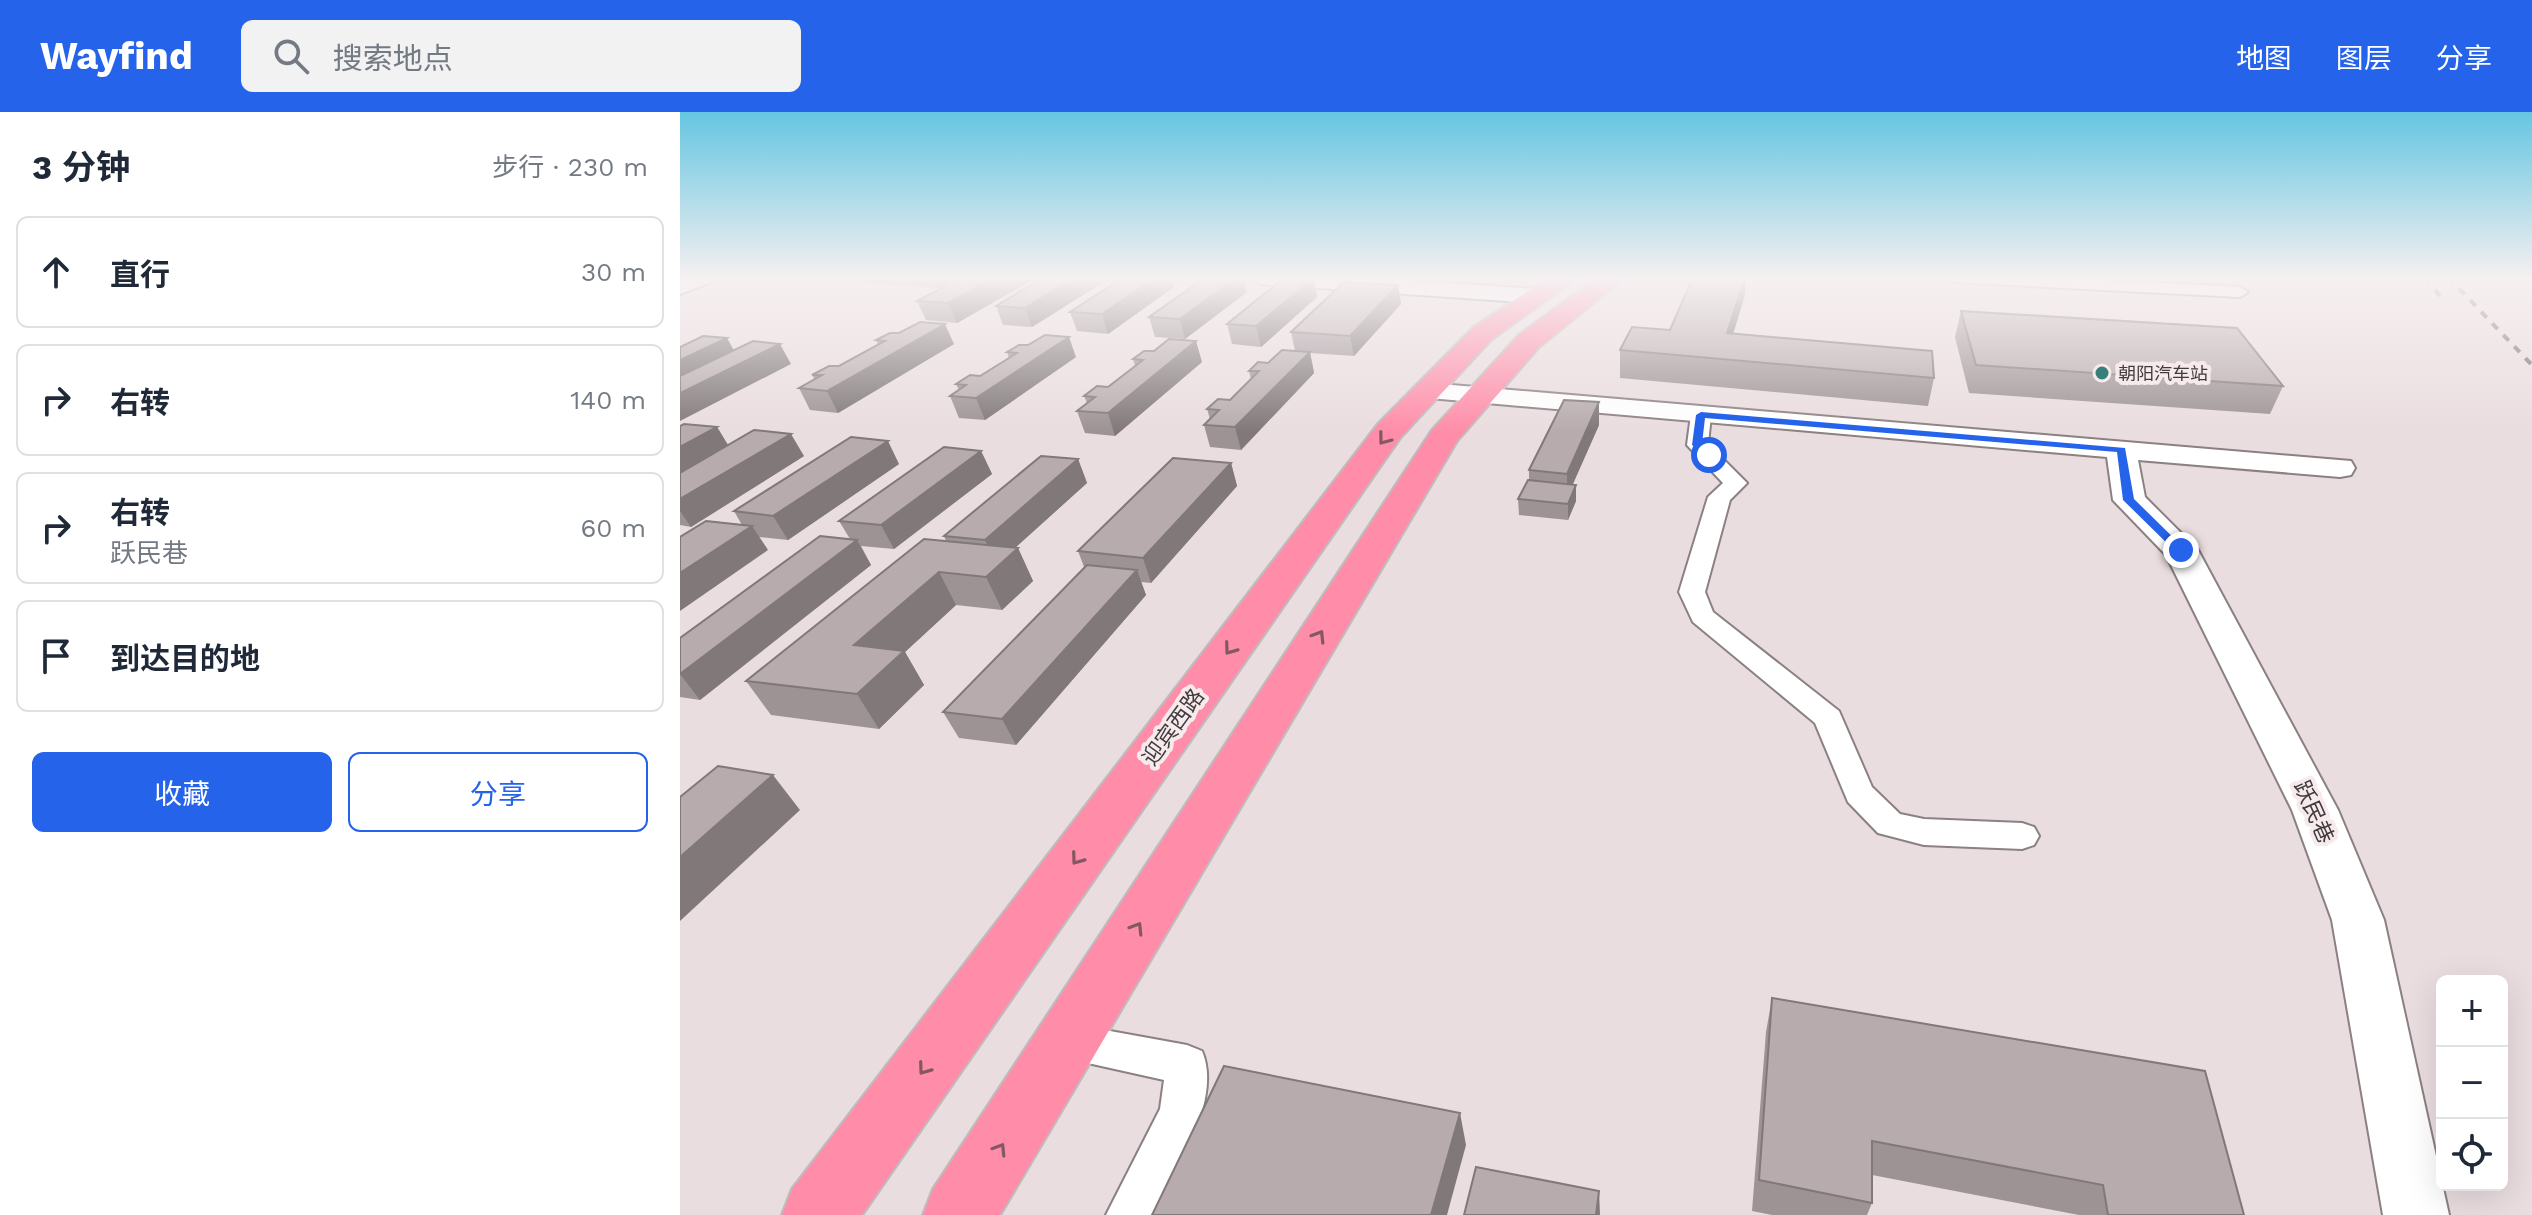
<!DOCTYPE html>
<html lang="zh">
<meta charset="utf-8">
<style>
:root{--surface:#fff;--page:#f2f2f3;--text:#1f2937;--muted:#747a83;--line:#e0e1e3;--accent:#2563eb}
body{margin:0;font-family:"Work Sans","Noto Sans SC",sans-serif;background:var(--page);color:var(--text)}
.controls{position:absolute;right:24px;bottom:24px;display:grid;overflow:hidden;border-radius:12px;box-shadow:0 8px 32px #0002}
.controls button{width:72px;height:72px;display:grid;place-items:center;padding:0;border:0;border-bottom:2px solid var(--line);background:var(--surface);color:var(--text);font:40px sans-serif}
.stop{position:absolute;width:24px;height:24px;margin:-18px;border:6px solid #2563eb;border-radius:50%;background:#fff}
.stop.end{background:#2563eb;border-color:#fff;box-shadow:0 2px 8px #0008}
.list{margin:0;padding:0;list-style:none}
h2{display:flex;justify-content:space-between;align-items:center;height:104px;margin:0;padding:0 32px;font-size:34px}
h2 small{font-size:26px;font-weight:400;color:var(--muted)}
.list li{display:grid;grid-template-columns:52px 1fr auto;gap:24px;align-items:center;box-sizing:border-box;height:112px;margin:0 16px 16px;padding:0 16px;border:2px solid var(--line);border-radius:12px}
.list b{display:block;font-size:30px;white-space:nowrap}
.list p{margin:0;font-size:26px;white-space:nowrap;color:var(--muted)}
.list em{font-size:26px;font-style:normal;color:var(--muted)}
.actions{display:flex;gap:16px;padding:24px 32px}
.actions a{flex:1;padding:18px 0;border:2px solid var(--accent);border-radius:12px;text-align:center;font-size:28px;color:var(--accent)}
.actions .main{background:var(--accent);color:#fff}
.icon{flex:none;width:44px;height:44px;fill:none;stroke:currentColor;stroke-width:2;stroke-linecap:round;stroke-linejoin:round}
.map{position:relative;flex:none;width:1852px;height:1103px;overflow:hidden}
header{display:flex;align-items:center;gap:48px;box-sizing:border-box;height:112px;padding:0 40px;background:var(--accent);color:#fff}
header strong{font-size:38px}
nav{display:flex;gap:44px;margin-inline-start:auto;font-size:28px}
.search{width:560px;height:72px;background:var(--page);display:flex;align-items:center;gap:20px;box-sizing:border-box;padding:0 28px;border-radius:12px;color:var(--muted);font-size:30px}
main{display:flex}
aside{flex:1;background:var(--surface)}
.map>svg:first-child{display:block}
</style>
<header>
<strong>Wayfind</strong>
<div class="search"><svg class="icon" aria-label="search" viewBox="0 0 24 24"><circle cx="10" cy="10" r="6"/><path d="M15 15l6 6"/></svg>搜索地点</div>
<nav><a>地图</a><a>图层</a><a>分享</a></nav>
</header>
<main>
<aside>
<h2>3 分钟<small>步行 · 230 m</small></h2>
<ul class="list">
<li><svg class="icon" aria-label="ahead" viewBox="0 0 24 24"><path d="M12 20V5M6 11l6-6 6 6"/></svg><div><b>直行</b></div><em>30 m</em></li>
<li><svg class="icon" aria-label="right" viewBox="0 0 24 24"><path d="M7 20v-9h11M14 6l5 5-5 5"/></svg><div><b>右转</b></div><em>140 m</em></li>
<li><svg class="icon" aria-label="right" viewBox="0 0 24 24"><path d="M7 20v-9h11M14 6l5 5-5 5"/></svg><div><b>右转</b><p>跃民巷</p></div><em>60 m</em></li>
<li><svg class="icon" aria-label="arrive" viewBox="0 0 24 24"><path d="M6 21V4h12l-3 4 3 4H6"/></svg><div><b>到达目的地</b></div></li>
</ul>
<div class="actions"><a class="main">收藏</a><a>分享</a></div>
</aside>
<div class="map">
<svg width="1852" height="1103" viewBox="0 0 1852 1103">
<rect width="100%" height="100%" fill="#eadddf"/>
<g fill="none" stroke-linecap="round" stroke-linejoin="round">
<g stroke="#8b8082" stroke-width="4">
<g id="street">
<path d="M1266,165h104l190,10 8,5 -8,5 -287,-15z"/>
<path d="M1021,297l10,6 -3,29 39,39 -17,17 -25,92 8,20 126,99 33,76 28,27 24,5 98,4 12,4 5,9 -5,9 -12,4 -98,-4 -46,-12 -30,-31 -33,-79 -122,-101 -14,-30 29,-95 15,-14 -36,-38 4,-30z"/>
<path d="M386,911l121,22 15,6c21,49 -27,120 -49,164h-47l54,-106 4,-29 -112,-25 -6,-13 6,-13z"/>
</g>
</g>
<g stroke="#8b8082" stroke-width="4">
<g id="secondary">
<path d="M4,165h31l-3,5 -32,12v-15z"/>
<path d="M569,165h114l173,12 8,2 3,5 -3,5 -8,2 -276,-19z"/>
<path d="M748,271l923,78 4,7 -4,7 -11,2 -202,-17 7,37 53,53 140,260 46,110 65,295h-66l-51,-295 -40,-110 -126,-255 -53,-55 -6,-43 -689,-60 -4,-6 4,-6z"/>
</g>
</g>
<g stroke="#bebcbd" stroke-width="4">
<g id="highway">
<path d="M870,165h29l-87,62 -92,99 -538,777h-80l10,-26 586,-765 96,-97z"/>
<path d="M918,165h28l-87,70 -82,94 -457,774h-77l10,-26 499,-759 87,-95z"/>
</g>
</g>
<use href="#street" fill="#fff" fill-rule="evenodd"/>
<use href="#secondary" fill="#fff" fill-rule="evenodd"/>
<use href="#highway" fill="#ff8da9" fill-rule="evenodd"/>
<g stroke="#736c6d" stroke-width="4" stroke-dasharray="8 8" stroke-linecap="butt">
<path d="M1745,165l18,23"/>
<path d="M1768,165l84,88"/>
</g>
</g>
<g fill="#9d9395">
<path d="M95,165h184l-21,11z"/>
<path d="M364,165h57l1,6 -70,44 -29,-2 -7,-19z"/>
<path d="M444,165h47l3,10 -66,47 -31,-3 -7,-19z"/>
<path d="M354,167l-77,44 -31,-3 -9,-19z"/>
<path d="M718,173l3,19 -47,52 -44,-3 4,20 -73,77 -31,-3 -6,-22 6,-6 -3,-10 23,-9 21,-21 -2,-8 46,-20 -4,-19z"/>
<path d="M567,180l-62,47 -30,-2 -6,-20z"/>
<path d="M1065,183l-12,39 201,44 -6,28 -308,-28v-28l50,-20z"/>
<path d="M637,185l-56,50 -29,-3 -5,-20z"/>
<path d="M1281,199l322,75 -13,28 -301,-21 -14,-56z"/>
<path d="M196,228l78,4 -116,69 -28,-3 -11,-22 16,-8 -3,-5 27,-9 39,-21z"/>
<path d="M474,239l48,11 -87,74 -30,-3 -8,-22 10,-8 -3,-7 24,-9 27,-21 -2,-7z"/>
<path d="M327,240l69,5 -91,63 -26,-2 -9,-22 9,-6 -3,-6 24,-8 29,-18z"/>
<path d="M919,290v23l-26,59 3,1v16l-8,19 -49,-5 -1,-16 11,-19v-10z"/>
<path d="M0,314l37,1 11,18 76,11 -113,71 -11,-2z"/>
<path d="M301,339l11,23 -98,75 -33,-3 10,19 -171,135 -20,-3v-59l170,-99 -11,-18z"/>
<path d="M398,347l9,24 -72,65h3l15,33 -31,29 -46,-5 -51,47 19,33 -45,44 -108,-14 -25,-34 200,-140 -2,-5z"/>
<path d="M551,351l6,23 -86,97 -10,-1 5,13 -130,150 -57,-7 -16,-26 141,-145 -6,-16z"/>
<path d="M219,352l-111,76 -29,-3 9,13 -26,-25 -8,-14z"/>
<path d="M1092,886l472,217h-165l-207,-40v28l-5,12h-95l-20,-4 14,-179z"/>
</g>
<g fill="#807879">
<path d="M253,165h26l-21,11z"/>
<path d="M316,165h38v2l-77,44 -9,-20z"/>
<path d="M395,165h26l1,6 -70,44 -7,-19z"/>
<path d="M476,165h15l3,10 -66,47 -6,-20z"/>
<path d="M557,165h7l3,15 -62,47 -5,-20z"/>
<path d="M1065,165h1l-1,18 -20,65 2,-27z"/>
<path d="M634,166l3,19 -56,50 -5,-21z"/>
<path d="M718,173l3,19 -47,52 -4,-20z"/>
<path d="M265,212l9,20 -116,69 -11,-22z"/>
<path d="M389,225l7,20 -91,63 -9,-22z"/>
<path d="M47,226l12,21 -59,29v-28z"/>
<path d="M516,229l6,21 -87,74 -7,-23z"/>
<path d="M100,232l11,20 -111,57v-28z"/>
<path d="M630,240l4,21 -73,77 -6,-23z"/>
<path d="M919,290v23l-32,72v-23z"/>
<path d="M37,315l14,23 -51,29v-32z"/>
<path d="M111,322l13,22 -113,71 -11,-16v-12z"/>
<path d="M208,329l11,23 -111,76 -15,-24z"/>
<path d="M301,339l11,23 -98,75 -13,-24z"/>
<path d="M398,347l9,24 -91,82 -11,-25z"/>
<path d="M551,351l6,23 -86,97 -8,-25z"/>
<path d="M896,373v16l-8,19v-16z"/>
<path d="M72,414l16,24 -88,61v-38z"/>
<path d="M177,428l14,25 -171,135 -20,-26z"/>
<path d="M338,436l15,33 -31,29 -16,-33z"/>
<path d="M457,458l9,25 -130,150 -14,-26z"/>
<path d="M259,460l17,33 -51,47 19,33 -45,44 -22,-35 -3,-49z"/>
<path d="M93,663l27,35 -120,111v-64z"/>
<path d="M780,1001l6,32 -19,70h-16z"/>
<path d="M919,1079l1,24h-4z"/>
</g>
<g fill="#b7abad" stroke="#807879" stroke-width="2">
<path d="M282,165h34l-48,26 -31,-2z"/>
<path d="M364,165h31l-50,31 -29,-2z"/>
<path d="M444,165h32l-54,37 -32,-2z"/>
<path d="M526,165h31l-57,42 -31,-2z"/>
<path d="M605,165l29,1 -58,48 -29,-2z"/>
<path d="M1013,165h52l-18,56 205,18 2,27 -314,-28 12,-23 38,3z"/>
<path d="M664,170l54,3 -48,51 -59,-4z"/>
<path d="M1281,199l276,17 46,58 -307,-21z"/>
<path d="M240,210l25,2 -118,67 -28,-3 23,-13h-10l17,-9h10l46,-25 -9,-1 14,-7h9z"/>
<path d="M365,223l24,2 -93,61 -26,-2 16,-11 -10,-1 14,-9 10,1 37,-23 -10,-1 12,-7h9z"/>
<path d="M23,224l24,2 -47,22v-13z"/>
<path d="M489,227l27,2 -88,72 -31,-2 18,-14 -11,-1 13,-10 11,1 35,-27 -10,-1 11,-8h10z"/>
<path d="M73,229l27,3 -100,49v-17z"/>
<path d="M602,238l28,2 -75,75 -31,-2 15,-15 -12,-1 11,-10 12,1 29,-29h-10l9,-9 10,1z"/>
<path d="M884,288l35,2 -32,72 -38,-4z"/>
<path d="M4,312l33,3 -37,20v-21z"/>
<path d="M74,318l37,4 -111,65v-26z"/>
<path d="M171,325l37,4 -115,75 -39,-5z"/>
<path d="M264,335l37,4 -100,74 -42,-4z"/>
<path d="M361,344l37,3 -93,81 -41,-4z"/>
<path d="M493,346l58,5 -88,95 -65,-7z"/>
<path d="M848,368l48,5 -8,19 -50,-5z"/>
<path d="M26,409l46,5 -72,47v-36z"/>
<path d="M140,424l37,4 -177,134v-36z"/>
<path d="M244,427l94,9 -32,29 -47,-5 -85,73 50,6 -47,43 -111,-13z"/>
<path d="M407,453l50,5 -135,149 -59,-7z"/>
<path d="M38,654l55,9 -93,82v-60z"/>
<path d="M1092,886l433,73 39,144h-136l-5,-30 -231,-44v62l-113,-23z"/>
<path d="M544,954l236,47 -29,102h-279z"/>
<path d="M796,1055l123,24 -3,24h-132z"/>
</g>
<defs><path id="oneway-chevron" d="M-2-3.5L2.5 0L-2 3.5" fill="none" stroke-width="1.6" stroke-linecap="round" stroke-linejoin="round" transform="scale(2)"/></defs>
<g stroke="#835862">
<use href="#oneway-chevron" transform="translate(704 327) rotate(127)"/>
<use href="#oneway-chevron" transform="translate(639 524) rotate(-58)"/>
<use href="#oneway-chevron" transform="translate(550 537) rotate(126)"/>
<use href="#oneway-chevron" transform="translate(397 747) rotate(126)"/>
<use href="#oneway-chevron" transform="translate(457 816) rotate(-58)"/>
<use href="#oneway-chevron" transform="translate(244 957) rotate(126)"/>
<use href="#oneway-chevron" transform="translate(320 1037) rotate(-58)"/>
</g>
<linearGradient id="sky" x2="0" y2="1"><stop stop-color="#65c6e1"/><stop offset="0.52" stop-color="#f6f0f1"/><stop offset="1" stop-color="#f6f0f1" stop-opacity="0"/></linearGradient>
<rect width="1852" height="320" fill="url(#sky)"/>
<path fill="#2563eb" d="M1021,300l424,36 9,51 52,51 -9,3 -54,-53 -6,-48 -412,-34 -3,26 12,11 -5,3 -17,-13 4,-30z"/>
<circle fill="#377f7a" stroke="#f7eaec" stroke-width="3" cx="1422" cy="261" r="8"/>
<g text-anchor="middle" dominant-baseline="central" stroke-width="8" stroke-linejoin="round" paint-order="stroke">
<g font-size="18" fill="#403b3c" stroke="#f7eaec" text-anchor="start">
<text x="1438" y="261">朝阳汽车站</text>
</g>
<g font-size="22" fill="#403b3c" stroke="#f7eaec">
<text transform="translate(493 615) rotate(-54)">迎宾西路</text>
<text transform="translate(1634 700) rotate(66)">跃民巷</text>
</g>
</g>
</svg>
<div class="controls">
<button>+</button>
<button>−</button>
<button><svg class="icon" aria-label="locate" viewBox="0 0 24 24"><circle cx="12" cy="12" r="6"/><path d="M12 2v4M12 18v4M2 12h4M18 12h4"/></svg></button>
</div>
<div class="stop" style="left:1029px;top:343px"></div>
<div class="stop end" style="left:1501px;top:438px"></div>
</div>
</main>
